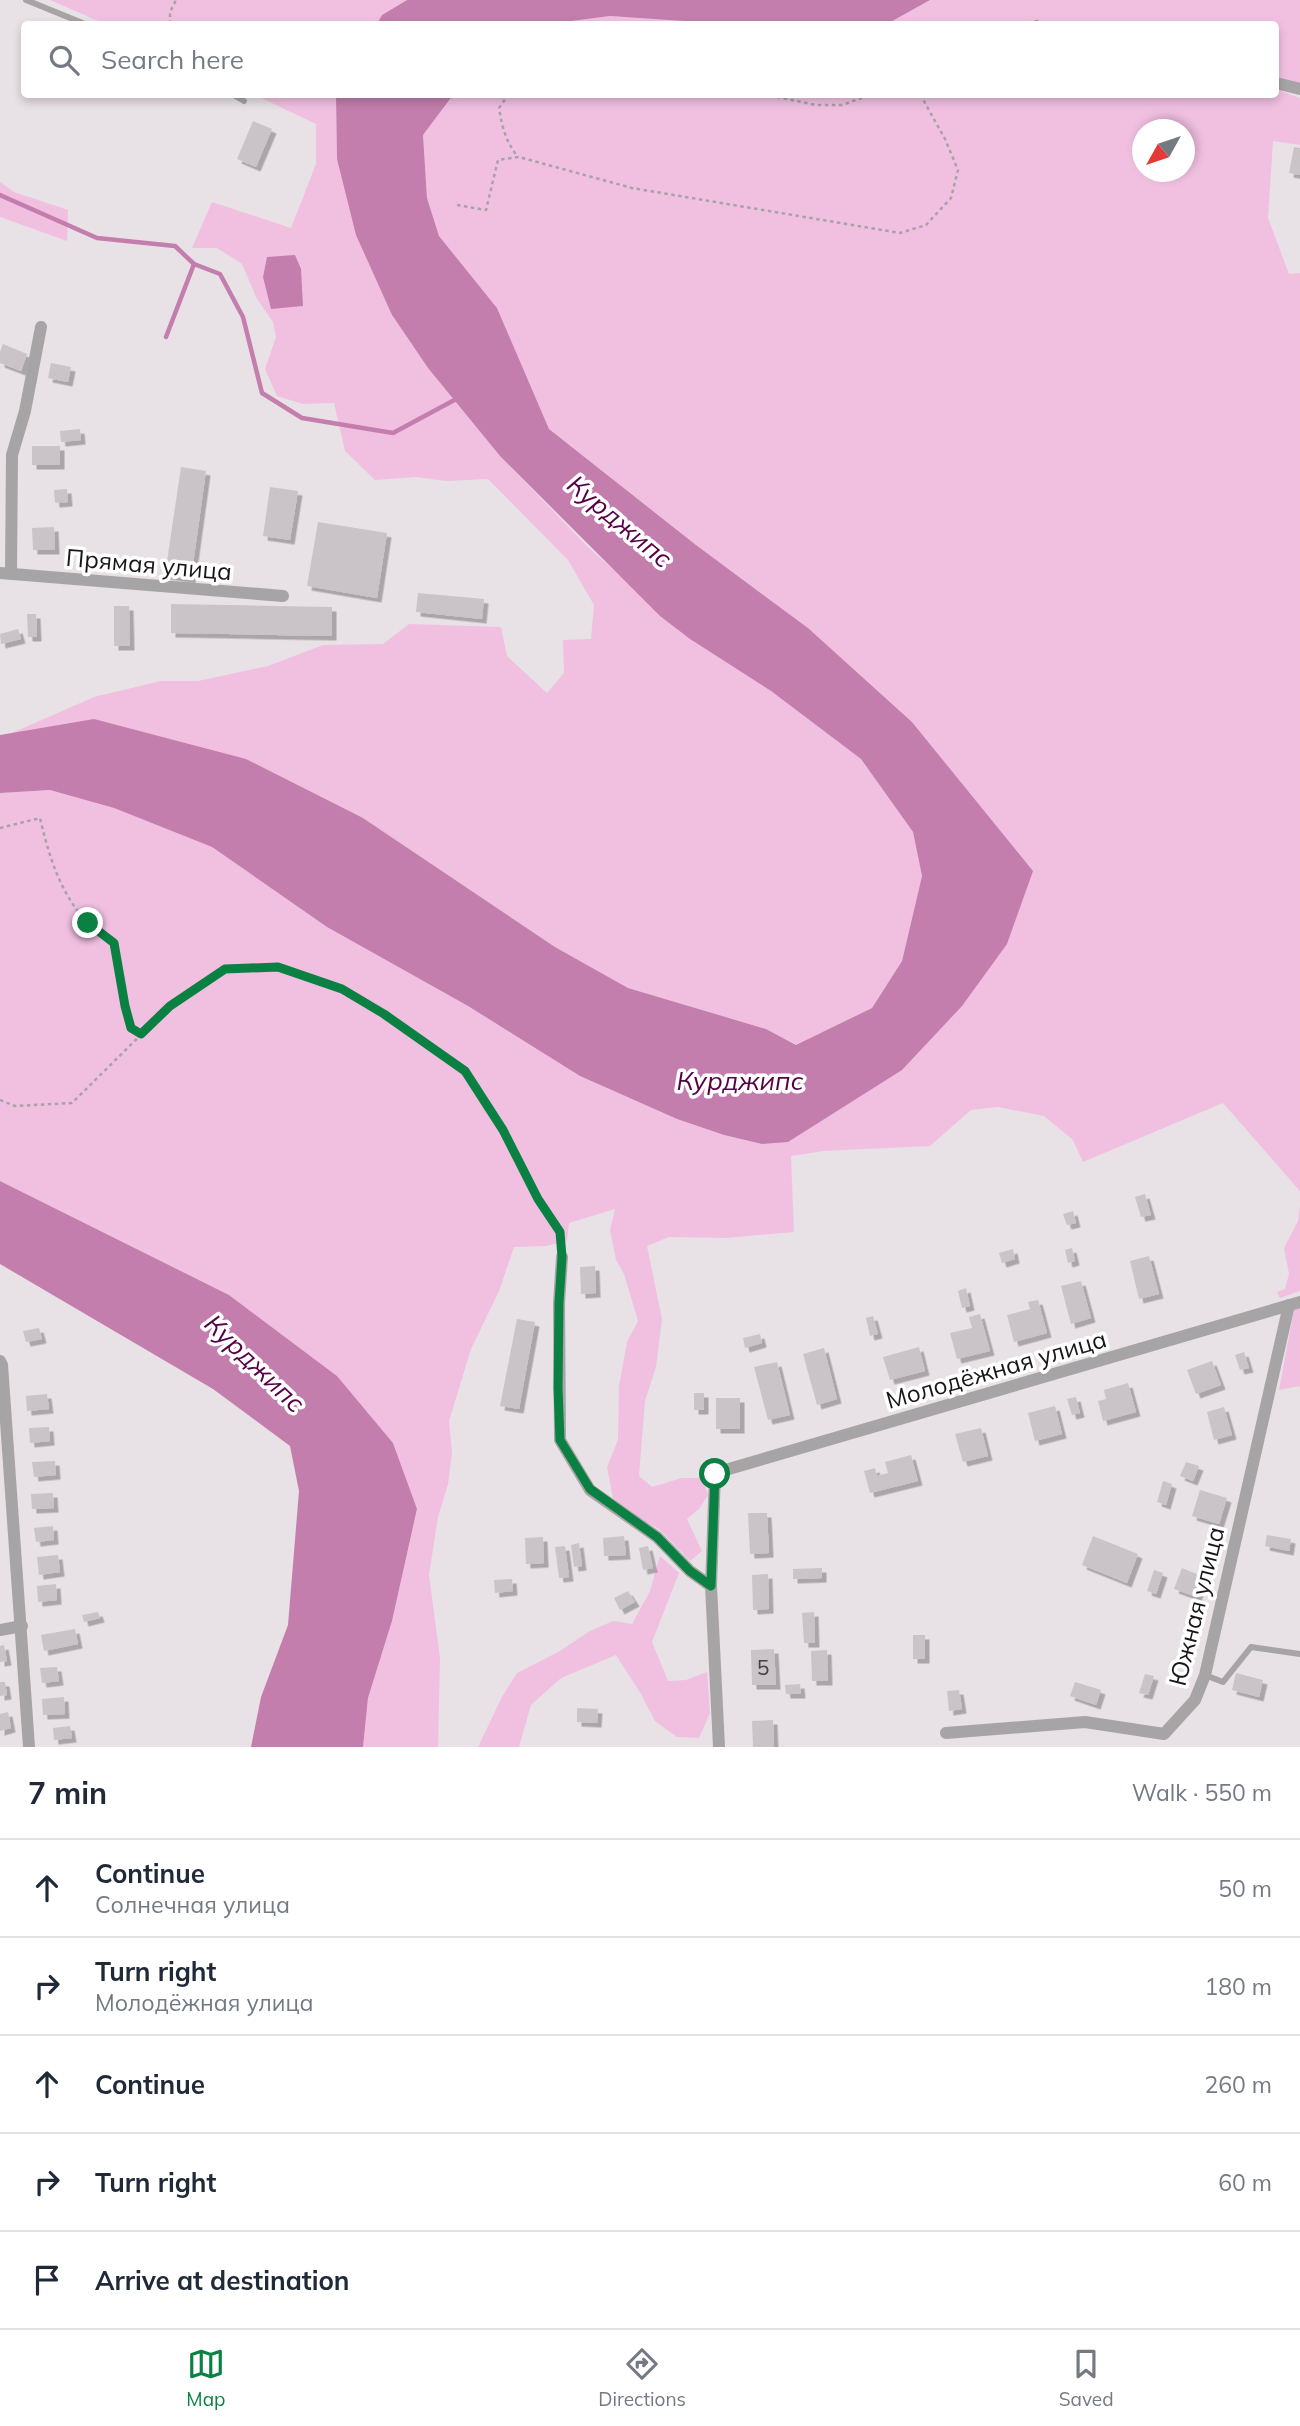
<!DOCTYPE html>
<meta charset="utf-8">
<style>
:root{--surface:#fff;--page:#f6f6f7;--text:#1f2937;--muted:#747a83;--line:#e0e1e3;--accent:#0b8043}
body{margin:0;font-family:Mulish,sans-serif;background:var(--page);color:var(--text)}
.compass{position:absolute;left:1132px;top:119px;width:63px;height:63px;border-radius:50%;background:var(--surface);box-shadow:0 4px 10px #0003;rotate:230deg}
.stop{position:absolute;width:21px;height:21px;margin:-16px;border:5px solid #0b8043;border-radius:50%;background:#fff}
.stop.end{background:#0b8043;border-color:#fff;box-shadow:0 2px 7px #0008}
.list{margin:0;padding:0;list-style:none}
h2{display:flex;justify-content:space-between;align-items:center;height:91px;margin:0;padding:0 28px;font-size:30px}
h2 small{font-size:23px;font-weight:400;color:var(--muted)}
.list li{display:grid;grid-template-columns:46px 1fr auto;gap:21px;align-items:center;box-sizing:border-box;height:98px;padding:0 28px;border-top:2px solid var(--line)}
.list b{display:block;font-size:26px;white-space:nowrap}
.list p{margin:0;font-size:23px;white-space:nowrap;color:var(--muted)}
.list em{font-size:23px;font-style:normal;color:var(--muted)}
.icon{flex:none;width:38px;height:38px;fill:none;stroke:currentColor;stroke-width:2;stroke-linecap:round;stroke-linejoin:round}
.map{position:relative;flex:none;width:1300px;height:1747px;overflow:hidden}
.search{position:absolute;background:var(--surface);box-shadow:0 4px 10px #0003;left:21px;right:21px;top:21px;height:77px;display:flex;align-items:center;gap:18px;box-sizing:border-box;padding:0 24px;border-radius:7px;color:var(--muted);font-size:26px}
.sheet{height:581px;background:var(--surface)}
nav{display:flex;justify-content:space-around;align-items:center;box-sizing:border-box;height:98px;border-top:2px solid var(--line);background:var(--surface);font-size:19px;color:var(--muted)}
nav a{display:grid;justify-items:center;gap:4px}
nav .on{color:var(--accent)}
.map>svg:first-child{display:block}
</style>
<div class="map">
<svg width="1300" height="1747" viewBox="0 0 1300 1747">
<defs>
<filter id="shadow"><feDropShadow dx="4.5" dy="4.5" stdDeviation="0" flood-color="#0004"/></filter>
</defs>
<rect width="100%" height="100%" fill="#e8e1e6"/>
<g fill="#f1c0e1" fill-rule="evenodd">
<path d="M50,0h357l-25,15 -5,9h-272z"/>
<path d="M930,0h370v87l-24,-9v-54h-389z"/>
<path d="M610,16l109,6 11,2h-182z"/>
<path d="M1276,89l24,9v47l-27,-4 -5,77 21,56 11,-1v918l-77,-88 -140,59 -10,-22 -29,-24 -46,-9 -27,3 -41,36 -106,5 -33,5 3,76 -69,6 -56,-1 -22,9 15,73 -6,48 -11,34 -6,75 13,11 30,-9h20l6,17 -9,14 -12,10 15,32 -12,10 -31,-32 -28,-15 -18,-16 -6,-31 11,-27 1,-54 8,-44 11,-21 -14,-47 -8,-14 -6,-30 5,-21 -46,14 -2,18 -21,5 -32,1 -15,44 -28,58 -22,72 3,32 -4,31 -10,33 -9,58 11,83 -2,89h-75l5,-49 24,-77 25,-111 -24,-67 -56,-67 -108,-81 -229,-114v-388l50,-3 64,18 98,39 115,80 141,79 112,70 97,43 47,16 38,9 91,-45 49,-29 131,-199 -121,-149 -104,-94 -112,-83 -147,-116 -52,-121 -58,-72 -12,-38 -4,-63 30,-41h823zM1142,130h42v42h-42z"/>
<path d="M255,95h81l1,64 55,156 36,53 72,88 87,90 103,93 81,52 90,68 52,73 9,44 -20,85 -30,47 -75,37 -31,-16 -138,-41 -73,-41 -192,-129 -351,-85 82,-36 67,-16h37l70,-15 55,-21 60,-1 26,-20 92,3 6,29 40,37 17,-20 -1,-33 28,-1 3,-34 -26,-45 -80,-81 -42,2 -30,-4 -41,3 -30,-29 -11,-48 -31,1 -26,-8 -12,-27 11,-32 -3,-15 -16,-23 -15,-35 -25,-16h-25l20,-46 79,26 25,-64v-40z"/>
<path d="M0,182l14,10 54,18 -1,31 -67,-24z"/>
<path d="M1300,1206v85l-20,7 -3,-6 8,-3 4,-15 -5,-26 14,-27z"/>
<path d="M1300,1308v78l-21,4 15,-80z"/>
<path d="M660,1556l19,17 -27,69 16,39 18,-1 21,-8 3,41 -11,25 -22,-1 -22,-16 -14,-27 -25,-39 -55,23 -30,27 -12,42h-41l24,-50 15,-24 43,-22 30,-20 23,-10 19,3 18,-33z"/>
</g>
<g fill="#c37eae">
<path d="M407,0h523l-43,24h-157l-120,-8 -62,8h-171l5,-9z"/>
<path d="M336,95h117l-30,40 4,63 12,38 58,72 52,121 147,116 112,83 104,94 121,149 -26,73 -45,62 -60,64 -114,72 -26,2 -38,-9 -47,-16 -97,-43 -112,-70 -141,-79 -115,-80 -98,-39 -64,-18 -50,3v-58l94,-16 152,40 117,59 192,129 73,41 138,41 30,16 76,-37 30,-47 20,-85 -9,-44 -52,-73 -90,-68 -81,-52 -30,-23 -160,-160 -72,-88 -36,-53 -36,-80 -19,-76z"/>
<path d="M295,255l6,14 2,37 -32,3 -8,-32 4,-20z"/>
<path d="M0,1181l229,114 108,81 56,67 24,66 -25,112 -24,77 -5,49h-112l10,-50 27,-72 11,-134 -9,-45 -77,-57 -213,-125z"/>
</g>
<g fill="none" stroke-linecap="round" stroke-linejoin="round">
<g stroke="#c37eae" stroke-width="4.5">
<path d="M0,195l97,43 78,8 19,18 -28,73"/>
<path d="M194,264l26,10 23,43 19,76 40,25 91,15 67,-36"/>
</g>
</g>
<g fill="#cac4c8" filter="url(#shadow)">
<path d="M253,121l19,8 -16,38 -19,-8z"/>
<path d="M1294,147l6,1v27l-11,-2z"/>
<path d="M3,344l24,10 -6,17 -21,-8v-11z"/>
<path d="M51,363l20,4 -3,15 -20,-4z"/>
<path d="M80,429l1,11 -20,2 -1,-11z"/>
<rect x="32" y="446" width="28" height="19"/>
<path d="M181,467l25,4 -15,108 -26,-4z"/>
<path d="M270,487l28,4 -8,49 -27,-4z"/>
<path d="M67,489l1,13 -13,1 -1,-13z"/>
<path d="M318,522l69,11 -10,65 -70,-12z"/>
<path d="M54,527l1,23h-22l-1,-22z"/>
<path d="M418,593l66,6 -2,20 -66,-7z"/>
<path d="M171,604l161,3v29l-161,-3z"/>
<path d="M114,606h15l1,40h-16z"/>
<path d="M27,614h9l1,23h-9z"/>
<path d="M18,629l3,10 -20,5 -1,-10z"/>
<path d="M1145,1194l6,21 -10,2 -6,-20z"/>
<path d="M1073,1211l3,12 -9,2 -4,-11z"/>
<path d="M1072,1248l3,13 -7,2 -3,-13z"/>
<path d="M1013,1249l2,10 -13,4 -3,-10z"/>
<path d="M1149,1256l10,38 -20,5 -9,-38z"/>
<path d="M595,1266l1,27 -15,1 -1,-27z"/>
<path d="M1081,1281l10,37 -20,6 -10,-38z"/>
<path d="M966,1288l4,18 -8,2 -4,-17z"/>
<path d="M1038,1300l9,33 -33,9 -7,-27 23,-6 -2,-7z"/>
<path d="M980,1314l10,37 -33,8 -7,-26 22,-5 -3,-11z"/>
<path d="M873,1316l5,18 -8,2 -4,-18z"/>
<path d="M517,1319l18,3 -16,87 -19,-3z"/>
<path d="M39,1328l3,11 -16,3 -3,-11z"/>
<path d="M760,1334l2,9 -17,5 -2,-10z"/>
<path d="M919,1347l6,24 -35,9 -7,-23z"/>
<path d="M824,1348l13,51 -20,6 -14,-51z"/>
<path d="M1244,1352l5,16 -9,2 -5,-15z"/>
<path d="M1212,1361l9,24 -25,9 -9,-24z"/>
<path d="M777,1362l13,53 -22,5 -14,-53z"/>
<path d="M1128,1383l8,29 -33,9 -5,-20 8,-2 -2,-9z"/>
<rect x="694" y="1393" width="10" height="17"/>
<path d="M47,1394l2,15 -22,2 -1,-15z"/>
<path d="M1076,1397l4,16 -8,2 -5,-16z"/>
<rect x="716" y="1398" width="24" height="31"/>
<path d="M1055,1406l7,28 -27,7 -7,-28z"/>
<path d="M1224,1407l8,28 -18,5 -7,-28z"/>
<path d="M49,1427l1,14 -20,2 -1,-15z"/>
<path d="M981,1428l7,28 -25,6 -8,-28z"/>
<path d="M911,1455l7,26 -48,12 -6,-22 11,-3 2,8 11,-3 -3,-11z"/>
<path d="M55,1461l1,14 -22,2 -2,-15z"/>
<path d="M1186,1462l13,4 -6,15 -13,-5z"/>
<path d="M1163,1481l9,3 -6,21 -9,-3z"/>
<path d="M1200,1490l27,8 -8,26 -27,-8z"/>
<path d="M53,1493l1,15 -22,1 -1,-15z"/>
<path d="M748,1513h19l2,40 -19,1z"/>
<path d="M53,1526l1,14 -18,2 -2,-14z"/>
<path d="M1267,1535l24,4 -2,12 -24,-5z"/>
<path d="M624,1536l2,19 -22,1 -1,-18z"/>
<path d="M1093,1536l45,18 -11,29 -45,-18z"/>
<path d="M543,1537l1,26 -18,1 -1,-26z"/>
<path d="M579,1543l3,23 -8,1 -3,-22z"/>
<path d="M565,1546l4,31 -10,1 -4,-31z"/>
<path d="M648,1546l5,22 -10,2 -4,-22z"/>
<path d="M58,1555l2,17 -21,3 -2,-18z"/>
<path d="M822,1568v10l-29,1v-10z"/>
<path d="M1182,1568l22,9 -7,20 -23,-8z"/>
<path d="M1154,1570l9,3 -7,21 -9,-3z"/>
<path d="M768,1574l1,35 -16,1 -1,-35z"/>
<path d="M512,1579l1,12 -18,2 -1,-13z"/>
<path d="M56,1584l1,16 -19,2 -1,-16z"/>
<path d="M628,1591l7,11 -15,8 -6,-12z"/>
<path d="M98,1612l2,6 -16,4 -2,-7z"/>
<path d="M814,1612l1,31h-11l-2,-30z"/>
<path d="M75,1629l3,15 -34,7 -3,-16z"/>
<rect x="913" y="1635" width="12" height="24"/>
<path d="M4,1645l3,16 -7,1v-16z"/>
<path d="M774,1649l2,36h-24l-1,-35z"/>
<path d="M827,1650l1,31h-16l-1,-30z"/>
<path d="M57,1667l2,14 -17,2 -2,-15z"/>
<path d="M1236,1673l27,7 -4,17 -27,-7z"/>
<path d="M1145,1674l9,2 -6,19 -9,-2z"/>
<path d="M0,1682h5l2,13 -7,1z"/>
<path d="M1075,1682l26,8 -5,15 -26,-9z"/>
<path d="M800,1684l1,10h-15l-1,-9z"/>
<path d="M959,1690l3,19 -13,2 -2,-20z"/>
<path d="M64,1697l1,17 -22,1 -1,-16z"/>
<path d="M577,1708l21,1 -1,14 -20,-1z"/>
<path d="M8,1712l3,16 -11,3v-17z"/>
<path d="M773,1720l1,27h-21l-1,-26z"/>
<path d="M70,1726l2,12 -18,2 -1,-12z"/>
</g>
<g fill="none" stroke-linecap="round" stroke-linejoin="round">
<g stroke="#a8a2a6" stroke-width="2.5" stroke-dasharray="3.5 3.5" stroke-linecap="butt">
<path d="M170,24v-12l6,-12"/>
<path d="M1021,24l16,-3 12,3"/>
<path d="M509,94l-10,14c3,19 7,34 19,49"/>
<path d="M763,94l53,11h26l31,-11"/>
<path d="M457,205l29,5 12,-50 21,-3 113,31 268,45 26,-8 25,-27 7,-28 -13,-31 -25,-45"/>
<path d="M0,828l40,-10c9,38 20,76 48,105 7,8 18,14 26,20l11,63 6,22 10,6"/>
<path d="M0,1100l15,6 57,-3 98,-97 55,-37 53,-2 64,22 42,25 81,57 38,60 35,68 22,33 1,13"/>
</g>
<g stroke="#a7a4a6" stroke-width="6">
<path d="M26,0l59,24"/>
<path d="M232,94l12,7"/>
<path d="M1205,1675l18,7 28,-35 49,7"/>
</g>
<g stroke="#a7a4a6" stroke-width="12">
<path d="M1276,83l24,6"/>
<path d="M0,573l283,23"/>
<path d="M11,573l1,-118 13,-44 16,-84"/>
<path d="M562,1257l-3,46 1,137 30,50 67,47 33,34 21,15"/>
<path d="M0,1361l2,4 27,382"/>
<path d="M0,1630l22,-4"/>
<path d="M946,1733l139,-11 79,12 31,-34 10,-25 84,-370"/>
<path d="M719,1747l-8,-161 4,-113 585,-171"/>
</g>
</g>
<g fill="none" stroke-linecap="round" stroke-linejoin="round">
<path stroke="#0b8043" stroke-width="9" d="M88,923l26,20 11,63 6,22 10,6 29,-28 55,-37 53,-2 64,22 42,25 81,57 38,59 35,69 22,33 2,25 -3,46 -1,85 2,52 30,49 67,48 33,34 21,15 4,-112"/>
</g>
<g text-anchor="middle" dominant-baseline="central" stroke-width="7" stroke-linejoin="round" paint-order="stroke">
<g font-size="21" fill="#454244">
<text x="763" y="1667">5</text>
</g>
<g font-size="24" fill="#191618" stroke="#fff">
<text transform="translate(149 564) rotate(5)">Прямая улица</text>
<text transform="translate(996 1369) rotate(-16)">Молодёжная улица</text>
<text transform="translate(1196 1606) rotate(-76)">Южная улица</text>
</g>
<g font-size="26" font-style="italic" fill="#570046" stroke="#fff">
<text transform="translate(620 521) rotate(40)">Курджипс</text>
<text x="740" y="1080">Курджипс</text>
<text transform="translate(255 1363) rotate(44)">Курджипс</text>
</g>
</g>
</svg>
<svg class="compass" viewBox="-18 -18 36 36"><path d="M0-13l5 13h-10z" fill="#e53935"/><path d="M0 13l5-13h-10z" fill="#747a83"/></svg>
<div class="stop" style="left:715px;top:1474px"></div>
<div class="stop end" style="left:88px;top:923px"></div>
<div class="search"><svg class="icon" aria-label="search" viewBox="0 0 24 24"><circle cx="10" cy="10" r="6"/><path d="M15 15l6 6"/></svg>Search here</div>
</div>
<section class="sheet">
<h2>7 min<small>Walk · 550 m</small></h2>
<ul class="list">
<li><svg class="icon" aria-label="ahead" viewBox="0 0 24 24"><path d="M12 20V5M6 11l6-6 6 6"/></svg><div><b>Continue</b><p>Солнечная улица</p></div><em>50 m</em></li>
<li><svg class="icon" aria-label="right" viewBox="0 0 24 24"><path d="M7 20v-9h11M14 6l5 5-5 5"/></svg><div><b>Turn right</b><p>Молодёжная улица</p></div><em>180 m</em></li>
<li><svg class="icon" aria-label="ahead" viewBox="0 0 24 24"><path d="M12 20V5M6 11l6-6 6 6"/></svg><div><b>Continue</b></div><em>260 m</em></li>
<li><svg class="icon" aria-label="right" viewBox="0 0 24 24"><path d="M7 20v-9h11M14 6l5 5-5 5"/></svg><div><b>Turn right</b></div><em>60 m</em></li>
<li><svg class="icon" aria-label="arrive" viewBox="0 0 24 24"><path d="M6 21V4h12l-3 4 3 4H6"/></svg><div><b>Arrive at destination</b></div></li>
</ul>
</section>
<nav>
<a class="on"><svg class="icon" aria-label="map" viewBox="0 0 24 24"><path d="M3 6l6-2 6 2 6-2v14l-6 2-6-2-6 2zM9 4v14M15 6v14"/></svg>Map</a>
<a><svg class="icon" aria-label="directions" viewBox="0 0 24 24"><path d="M12 3l9 9-9 9-9-9zM9 14v-3h6M13 9l2 2-2 2"/></svg>Directions</a>
<a><svg class="icon" aria-label="saved" viewBox="0 0 24 24"><path d="M7 4h10v16l-5-4-5 4z"/></svg>Saved</a>
</nav>
